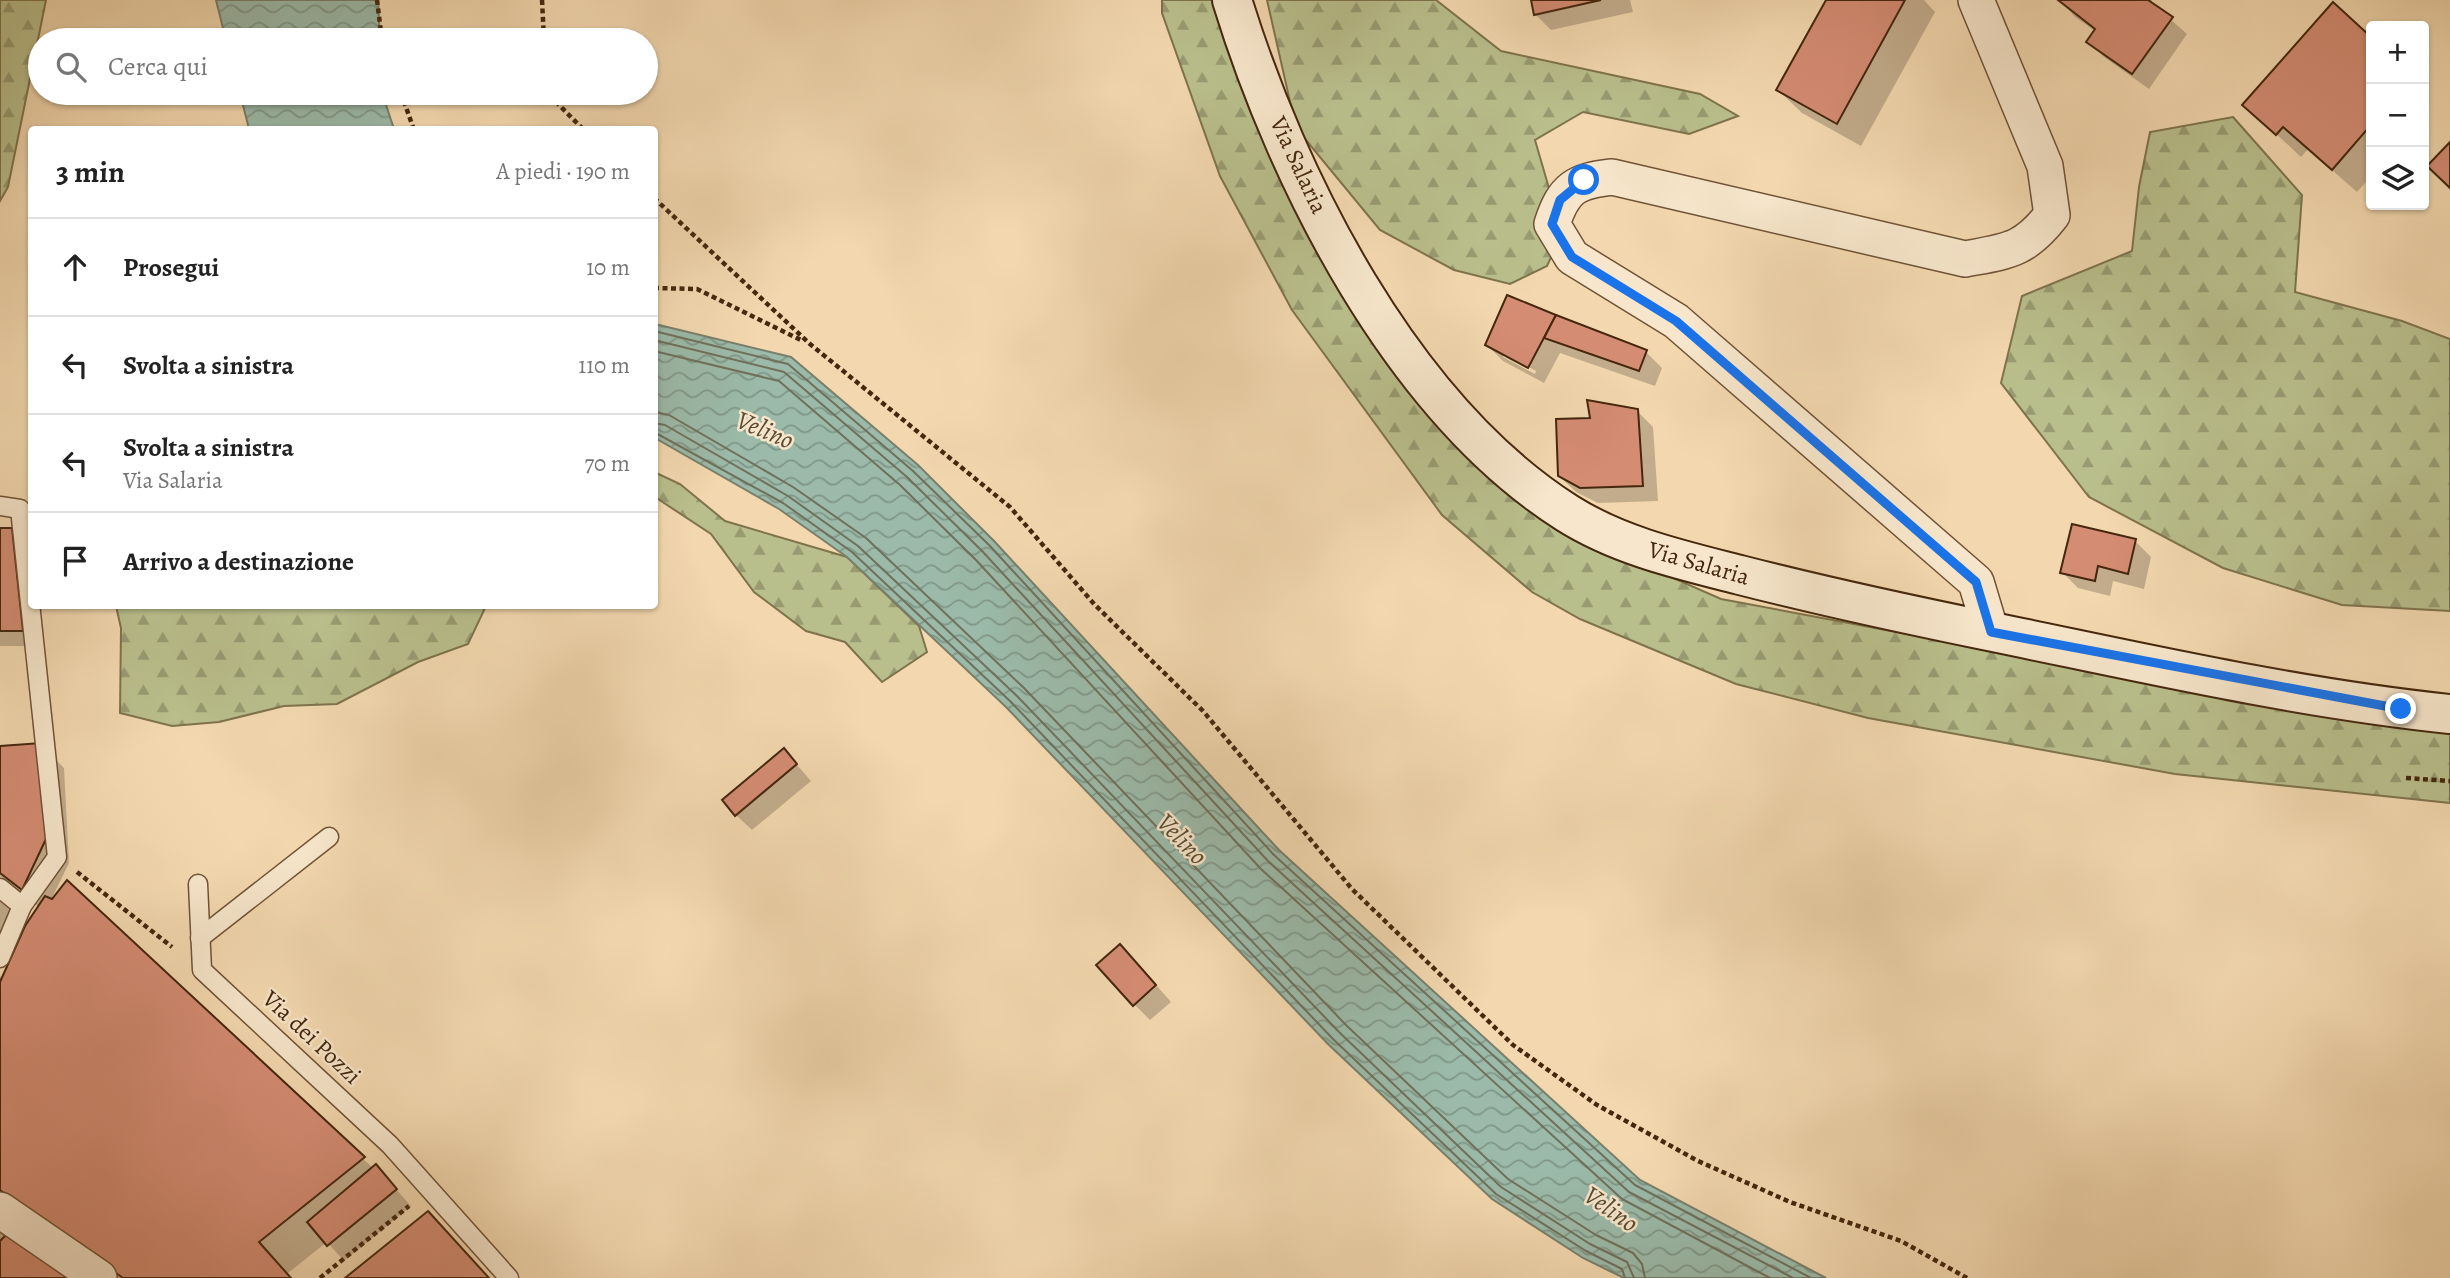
<!DOCTYPE html>
<html lang="it">
<meta charset="utf-8">
<style>
:root{--surface:#fff;--page:#f6f6f6;--text:#222;--muted:#767676;--line:#e0e0e0}
body{margin:0;font-family:Alegreya,serif;background:var(--page);color:var(--text)}
.controls{position:absolute;right:21px;top:21px;display:grid;overflow:hidden;border-radius:7px;box-shadow:0 2px 5px #0004}
.controls button{width:63px;height:63px;display:grid;place-items:center;padding:0;border:0;border-bottom:2px solid var(--line);background:var(--surface);color:var(--text);font:35px sans-serif}
.stop{position:absolute;width:21px;height:21px;margin:-16px;border:5px solid #1a73e8;border-radius:50%;background:#fff}
.stop.end{background:#1a73e8;border-color:#fff;box-shadow:0 2px 7px #0008}
.list{margin:0;padding:0;list-style:none}
h2{display:flex;justify-content:space-between;align-items:center;height:91px;margin:0;padding:0 28px;font-size:30px}
h2 small{font-size:23px;font-weight:400;color:var(--muted)}
.list li{display:grid;grid-template-columns:46px 1fr auto;gap:21px;align-items:center;box-sizing:border-box;height:98px;padding:0 28px;border-top:2px solid var(--line)}
.list b{display:block;font-size:26px;white-space:nowrap}
.list p{margin:0;font-size:23px;white-space:nowrap;color:var(--muted)}
.list em{font-size:23px;font-style:normal;color:var(--muted)}
.icon{flex:none;width:38px;height:38px;fill:none;stroke:currentColor;stroke-width:2;stroke-linecap:round;stroke-linejoin:round}
.map{position:relative;flex:none;width:2450px;height:1278px;overflow:hidden}
.search{position:absolute;background:var(--surface);box-shadow:0 2px 5px #0004;left:28px;top:28px;width:630px;height:77px;display:flex;align-items:center;gap:18px;box-sizing:border-box;padding:0 24px;border-radius:38px;color:var(--muted);font-size:26px}
.panel{position:absolute;background:var(--surface);box-shadow:0 2px 5px #0004;left:28px;top:126px;width:630px;height:483px;border-radius:7px}
.map>svg:first-child{display:block}
</style>
<div class="map">
<svg width="2450" height="1278" viewBox="0 0 2450 1278">
<defs>
<pattern id="forest-firs" width="22" height="20" patternUnits="userSpaceOnUse" patternTransform="scale(1.75)"><rect width="22" height="20" fill="#b9bf8c"/><path d="M5 1l3.5 6h-7zM16 11l3.5 6h-7z" fill="#989b71"/></pattern>
<pattern id="water-waves" width="16" height="10" patternUnits="userSpaceOnUse" patternTransform="scale(1.75)"><rect width="16" height="10" fill="#9bbaa9"/><path d="M0 5q4-4 8 0t8 0" fill="none" stroke="#809788"/></pattern>
</defs>
<rect width="100%" height="100%" fill="#f3d8af"/>
<filter id="stains"><feTurbulence type="fractalNoise" baseFrequency=".00286" numOctaves="4"/><feColorMatrix values="0 0 0 0 .2 0 0 0 0 .09 0 0 0 0 .02 0 0 0 .5 -.17"/></filter>
<radialGradient id="worn" r=".72"><stop offset=".6" stop-color="#630" stop-opacity="0"/><stop offset="1" stop-color="#630" stop-opacity=".3"/></radialGradient>
<g fill="url(#forest-firs)" stroke="#7f734c" stroke-width="2">
<path d="M0,0h46l-38,187 -8,14z"/>
<path d="M1162,0h57l81,219 264,311 157,69 590,111 139,13v80l-275,-29 -307,-56 -132,-34 -156,-65 -48,-27 -90,-77 -150,-205 -72,-134 -58,-163z"/>
<path d="M1267,0h169l65,51 199,43 38,22 -49,18 -106,-22 -48,28 27,93 -15,33 -37,18 -56,-14 -74,-40 -84,-102z"/>
<path d="M2233,117l69,78 -7,97 107,29 48,18v272l-108,-6 -119,-37 -134,-71 -88,-114 21,-87 110,-45 7,-64 11,-55z"/>
<path d="M654,472l26,12 45,37 122,36 72,69 8,26 -45,30 -37,-40 -39,-11 -52,-39 -43,-58 -56,-37z"/>
<path d="M116,606h370l-18,38 -50,18 -81,42 -53,2 -65,16 -47,4 -52,-13 1,-85z"/>
</g>
<g fill="url(#water-waves)" stroke="#797f6b" stroke-width="2">
<path d="M216,0h162l2,40h-154z"/>
<path d="M240,93h142l12,36h-145z"/>
<path d="M655,324l136,33 127,108 77,77 284,308 361,330 186,98h-202l-41,-20 -91,-59 -164,-155 -322,-337 -159,-150 -68,-48 -124,-71z"/>
</g>
<g fill="#0003" fill-rule="evenodd">
<path d="M1532,0h98l3,12 -82,18 -16,-16z"/>
<path d="M1828,0h96l11,12 -74,134 -59,-33 -24,-23z"/>
<path d="M2060,0h92l-1,2 36,32 -38,55 -45,-32 -16,-16 7,-10 -20,-14z"/>
<path d="M2333,5l38,34v137l-14,16 -49,-43 -7,8 -56,-52z"/>
<path d="M1508,297l138,55 16,16 -7,18 -95,-33 -16,30 -41,-22 -16,-16zM1503,353l33,18 -1,3 -32,-17z"/>
<path d="M1637,411l16,16 5,74 -60,2 -22,-11 -17,-16 33,-56z"/>
<path d="M0,530h11l16,16 11,100h-38z"/>
<path d="M2135,541l16,16 -7,32 -31,-8 -3,15 -32,-8 -16,-16z"/>
<path d="M40,744l24,24 5,95 -17,35 15,-15 307,286 2,-2 35,39 -67,55 -17,-19 -39,31 4,5h-180l-112,-82v-220l3,3 36,-72 -39,-31v-129z"/>
<path d="M784,750l27,31 -59,49 -16,-15z"/>
<path d="M0,899l20,20 -20,29z"/>
<path d="M1136,962l35,40 -21,18 -16,-16z"/>
<path d="M428,1213l62,65h-143z"/>
<path d="M0,1230l6,7 -6,41z"/>
</g>
<g fill="none" stroke-linecap="round" stroke-linejoin="round">
<g stroke="#70705b" stroke-width="2">
<path d="M654,331l134,33 125,107 77,75 284,309 361,330 176,93"/>
<path d="M654,340l130,32 123,105 76,75 285,309 361,331 164,86"/>
<path d="M654,351l125,30 121,104 76,75 285,309 361,330 148,79"/>
<path d="M654,412l15,3 124,72 73,51 158,150 322,337 162,154 88,56 37,18 9,11 3,14"/>
<path d="M654,423l11,2 123,71 70,50 159,150 322,336 162,155 89,57 37,18 7,16"/>
<path d="M654,432l129,71 69,49 159,150 322,337 163,155 90,57 36,18 3,9"/>
</g>
</g>
<g fill="#d48c73" stroke="#45270d" stroke-width="2">
<path d="M1531,0h70l-67,15z"/>
<path d="M1826,0h79l-68,124 -61,-34z"/>
<path d="M2058,0h90l25,17 -41,57 -46,-32 9,-13z"/>
<path d="M2333,2l38,35v88l-39,45 -49,-43 -7,8 -34,-30z"/>
<path d="M2450,142v46l-23,-22z"/>
<path d="M1507,295l49,20 -28,53 -43,-23z"/>
<path d="M1556,315l91,35 -8,21 -95,-33z"/>
<path d="M1587,400l51,9 5,77 -63,2 -22,-12 -2,-57 34,-1z"/>
<path d="M2072,524l64,15 -8,35 -30,-8 -3,15 -35,-8z"/>
<path d="M0,528h12l11,103h-23z"/>
<path d="M41,743l5,96 -24,51 -22,-17v-127z"/>
<path d="M784,748l13,16 -62,52 -13,-16z"/>
<path d="M67,880l298,277 -106,85 32,36h-168l-123,-88v-208l25,-56 20,-30 7,3z"/>
<path d="M1120,944l36,41 -23,21 -37,-41z"/>
<path d="M376,1164l21,25 -70,57 -20,-24z"/>
<path d="M428,1211l61,67h-144z"/>
<path d="M11,1230l74,48h-85v-37z"/>
</g>
<g fill="none" stroke-linecap="round" stroke-linejoin="round">
<g stroke="#705336" stroke-width="21">
<g id="service">
<path d="M0,506l20,3 37,348 -35,49 -22,52"/>
<path d="M198,884l4,86 188,175 119,133"/>
<path d="M0,888l22,18"/>
<path d="M200,938l129,-101"/>
</g>
</g>
<g stroke="#705336" stroke-width="38">
<g id="minor">
<path d="M1976,0l69,166 7,49c-28,36 -44,36 -87,44l-353,-82c-37,4 -48,11 -60,47l20,33 104,64 300,261 15,50"/>
<path d="M0,1210l99,68"/>
</g>
</g>
<g stroke="#45270d" stroke-width="42">
<path id="secondary" d="M1232,0c56,182 170,408 335,513 52,33 114,47 173,62 82,21 165,39 248,56 152,31 307,67 462,83"/>
</g>
<g stroke="#45270d" stroke-width="4.5" stroke-dasharray="5 3.5" stroke-linecap="butt">
<path d="M377,0l5,40"/>
<path d="M542,0l2,40"/>
<path d="M401,93l13,37"/>
<path d="M553,93l6,12 25,25"/>
<path d="M654,198l156,146 200,163 85,98 108,106 149,178 161,156 84,60 101,56 92,41 111,39 66,37"/>
<path d="M654,288l43,1 106,52"/>
<path d="M2406,778l44,3"/>
<path d="M77,872l95,75"/>
<path d="M320,1278l89,-72"/>
</g>
<use href="#service" stroke="#f7e6cb" stroke-width="18"/>
<use href="#minor" stroke="#f7e6cb" stroke-width="35"/>
<use href="#secondary" stroke="#f7e6cb" stroke-width="38"/>
</g>
<g fill="none" stroke-linecap="round" stroke-linejoin="round">
<path stroke="#1a73e8" stroke-width="9" d="M1584,180l-24,20 -8,24 20,33 104,64 300,261 15,50 410,77"/>
</g>
<g text-anchor="middle" dominant-baseline="central" stroke-width="5" stroke-linejoin="round" paint-order="stroke">
<g font-size="24" fill="#45270d" stroke="#f7e6cb">
<text transform="translate(1299 165) rotate(65)">Via Salaria</text>
<text transform="translate(1699 563) rotate(16)">Via Salaria</text>
<text transform="translate(312 1037) rotate(43)">Via dei Pozzi</text>
</g>
<g font-size="26" font-style="italic" fill="#5a4c34" stroke="#f7e6cb">
<text transform="translate(765 430) rotate(23)">Velino</text>
<text transform="translate(1182 839) rotate(46)">Velino</text>
<text transform="translate(1611 1209) rotate(35)">Velino</text>
</g>
</g>
<rect width="100%" height="100%" filter="url(#stains)"/>
<rect width="100%" height="100%" fill="url(#worn)"/>
</svg>
<div class="controls">
<button>+</button>
<button>−</button>
<button><svg class="icon" aria-label="layers" viewBox="0 0 24 24"><path d="M12 4l9 5-9 5-9-5zM3 14l9 5 9-5"/></svg></button>
</div>
<div class="stop" style="left:1584px;top:180px"></div>
<div class="stop end" style="left:2401px;top:709px"></div>
<div class="search"><svg class="icon" aria-label="search" viewBox="0 0 24 24"><circle cx="10" cy="10" r="6"/><path d="M15 15l6 6"/></svg>Cerca qui</div>
<section class="panel">
<h2>3 min<small>A piedi · 190 m</small></h2>
<ul class="list">
<li><svg class="icon" aria-label="ahead" viewBox="0 0 24 24"><path d="M12 20V5M6 11l6-6 6 6"/></svg><div><b>Prosegui</b></div><em>10 m</em></li>
<li><svg class="icon" aria-label="left" viewBox="0 0 24 24"><path d="M17 20v-9H6M10 6l-5 5 5 5"/></svg><div><b>Svolta a sinistra</b></div><em>110 m</em></li>
<li><svg class="icon" aria-label="left" viewBox="0 0 24 24"><path d="M17 20v-9H6M10 6l-5 5 5 5"/></svg><div><b>Svolta a sinistra</b><p>Via Salaria</p></div><em>70 m</em></li>
<li><svg class="icon" aria-label="arrive" viewBox="0 0 24 24"><path d="M6 21V4h12l-3 4 3 4H6"/></svg><div><b>Arrivo a destinazione</b></div></li>
</ul>
</section>
</div>
